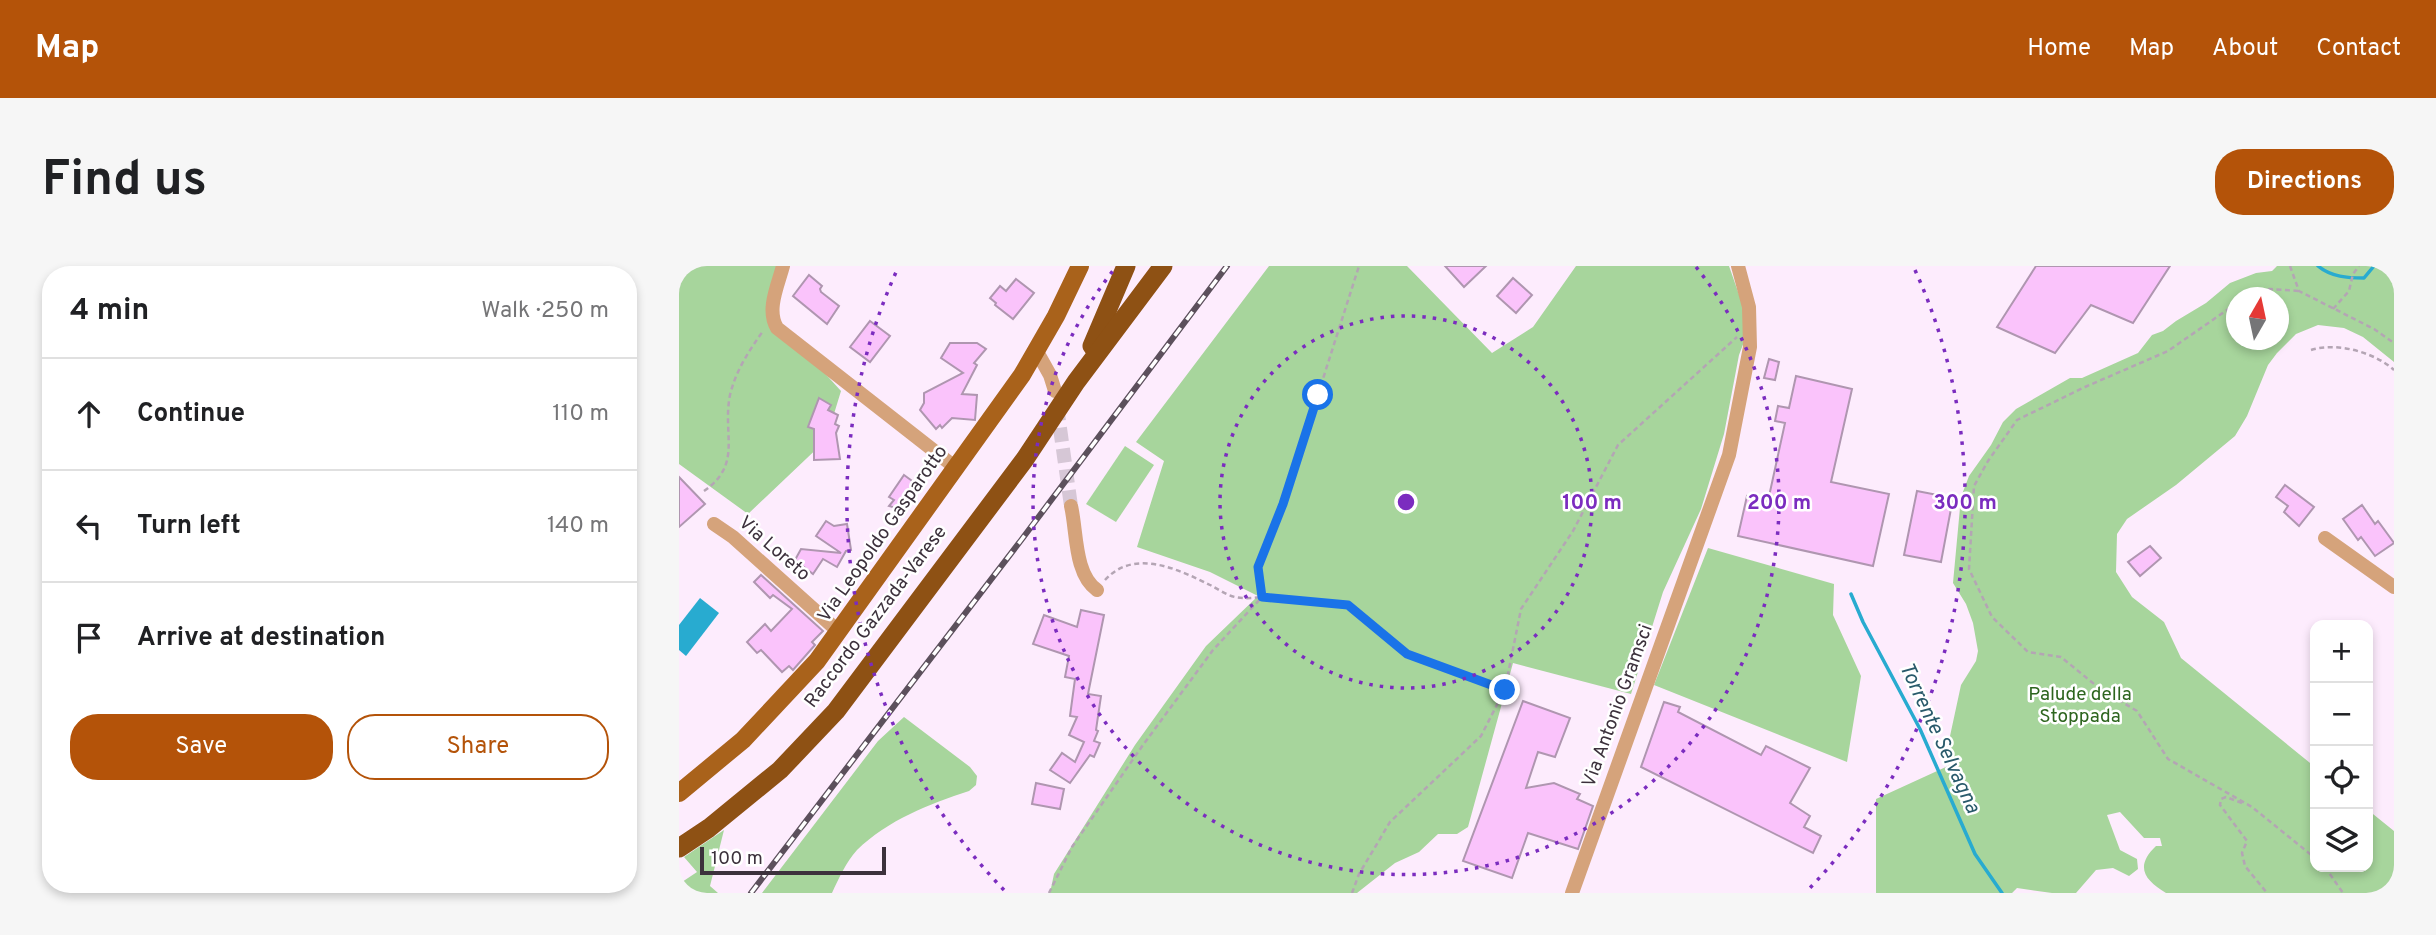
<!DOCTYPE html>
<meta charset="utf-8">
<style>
:root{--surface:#fff;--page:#f6f6f6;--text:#202124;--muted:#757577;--line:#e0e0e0;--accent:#b45309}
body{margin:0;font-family:Overpass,sans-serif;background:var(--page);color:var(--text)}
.controls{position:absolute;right:21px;bottom:21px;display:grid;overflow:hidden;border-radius:14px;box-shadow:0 4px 10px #0003}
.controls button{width:63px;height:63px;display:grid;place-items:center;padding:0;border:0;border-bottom:2px solid var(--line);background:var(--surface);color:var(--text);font:35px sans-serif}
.compass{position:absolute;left:1547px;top:21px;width:63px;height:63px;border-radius:50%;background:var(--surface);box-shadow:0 4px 10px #0003;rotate:9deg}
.scale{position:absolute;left:21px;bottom:18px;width:186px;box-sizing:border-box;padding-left:7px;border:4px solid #3c313c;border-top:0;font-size:19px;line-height:24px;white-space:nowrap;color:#3c313c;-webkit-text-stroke:5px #fff;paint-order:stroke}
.stop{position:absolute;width:21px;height:21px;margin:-16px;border:5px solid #1a73e8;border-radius:50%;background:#fff}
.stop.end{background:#1a73e8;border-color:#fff;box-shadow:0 2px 7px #0008}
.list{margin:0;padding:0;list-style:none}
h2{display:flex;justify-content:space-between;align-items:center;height:91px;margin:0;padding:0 28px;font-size:30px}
h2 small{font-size:23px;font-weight:400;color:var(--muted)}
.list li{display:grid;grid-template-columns:46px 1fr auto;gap:21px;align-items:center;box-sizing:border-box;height:112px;padding:0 28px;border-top:2px solid var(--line)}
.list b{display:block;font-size:26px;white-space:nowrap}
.list em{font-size:23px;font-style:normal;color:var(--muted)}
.actions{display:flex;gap:14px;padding:21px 28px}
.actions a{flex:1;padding:16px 0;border:2px solid var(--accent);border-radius:28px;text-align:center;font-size:24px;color:var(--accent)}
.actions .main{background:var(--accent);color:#fff}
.icon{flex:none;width:38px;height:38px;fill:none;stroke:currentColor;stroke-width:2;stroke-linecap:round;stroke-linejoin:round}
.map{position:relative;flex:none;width:1715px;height:627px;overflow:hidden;border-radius:28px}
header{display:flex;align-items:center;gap:42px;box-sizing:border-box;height:98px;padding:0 35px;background:var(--accent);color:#fff}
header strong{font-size:33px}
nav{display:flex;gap:38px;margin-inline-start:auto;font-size:24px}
.intro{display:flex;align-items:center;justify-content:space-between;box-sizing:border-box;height:168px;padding:0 42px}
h1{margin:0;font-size:49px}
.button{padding:18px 32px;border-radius:28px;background:var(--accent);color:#fff;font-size:24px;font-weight:700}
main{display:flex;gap:42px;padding:0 42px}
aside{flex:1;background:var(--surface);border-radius:28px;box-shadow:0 4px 10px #0003}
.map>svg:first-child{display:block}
</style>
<header>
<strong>Map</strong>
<nav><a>Home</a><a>Map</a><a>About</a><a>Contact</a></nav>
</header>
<div class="intro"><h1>Find us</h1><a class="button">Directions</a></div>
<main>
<aside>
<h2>4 min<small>Walk · 250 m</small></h2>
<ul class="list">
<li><svg class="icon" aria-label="ahead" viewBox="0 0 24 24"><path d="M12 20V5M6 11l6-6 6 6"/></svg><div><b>Continue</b></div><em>110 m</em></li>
<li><svg class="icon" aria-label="left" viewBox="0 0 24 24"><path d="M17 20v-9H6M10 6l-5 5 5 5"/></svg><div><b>Turn left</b></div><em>140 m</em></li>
<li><svg class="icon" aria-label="arrive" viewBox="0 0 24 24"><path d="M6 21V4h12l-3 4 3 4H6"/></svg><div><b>Arrive at destination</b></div></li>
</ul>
<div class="actions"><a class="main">Save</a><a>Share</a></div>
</aside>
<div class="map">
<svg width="1715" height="627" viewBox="0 0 1715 627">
<rect width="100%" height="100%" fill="#fdecfd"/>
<g fill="#a7d59c" fill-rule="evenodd">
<path d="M0,0h98l2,57 62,68 -15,49 -78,74 -69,-50z"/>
<path d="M590,0h138l85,87 41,-26 43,-61h153l21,60 -11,29 -15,79 -23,75 -38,83 -32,102 -118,-31 -45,164 -11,7h-19l-19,18 -24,11 -38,30h-307l4,-19 81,-129 71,-99 52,-50 -48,-24 -73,-25 27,-86 -28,-19z"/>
<path d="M1598,0h117v96l-31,-25 -19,-9 -26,-3 -22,9 -19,19 -9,12 -21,51 -12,20 -59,49 -49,34 -10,15 -1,38 16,25 32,25 17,36 134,109v100h53v-57l26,21v62h-228c-21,-13 -32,-26 -10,-47h6l-2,-8h-16l-24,-26 -13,3 13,35 17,9 1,10 -9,7 -16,-8 -17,2 -20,23h-24l-35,-5 -5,5h-136v-94l72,-33 -1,-16 14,-65 15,-24 2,-10 -5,-28 -7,-19 -13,-21 8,-86 8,-21 22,-31 12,-23 13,-13 54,-31h12l56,-25 14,-18 11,-4 13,-10 30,-18 24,-20 26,-10 16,-2zM1558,32h42v42h-42z"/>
<path d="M446,180l29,19 -38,57 -30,-18z"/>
<path d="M1029,282l126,36 -1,31 28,61 -14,86 -193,-77z"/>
<path d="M225,451l66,50 7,9 -1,9 -7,6c-40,13 -81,29 -112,59 -11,12 -18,28 -25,43h-70l116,-152z"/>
<path d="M45,564l-14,56 8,7h-39v-9l18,-12 -13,-15z"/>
</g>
<path fill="#28abd0" d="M21,332l19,15 -33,43 -7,-6v-25z"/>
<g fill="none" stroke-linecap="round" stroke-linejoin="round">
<g stroke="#28abd0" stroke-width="3.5">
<path d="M1639,0c13,11 30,12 46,12l10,-12"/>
<path d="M1172,328l12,28 57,107 55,125 27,39"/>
</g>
</g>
<g fill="#fac3fb" stroke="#af96b0" stroke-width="2">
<path d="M766,0h41l-22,21z"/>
<path d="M1357,0h134l-37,57 -42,-18 -36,48 -58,-26z"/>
<path d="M130,9l13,11 -2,3 1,3 18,14 -12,18 -34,-28z"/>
<path d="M834,12l19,17 -16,18 -19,-17z"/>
<path d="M337,13l18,14 -21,26 -18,-14 1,-2 -6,-5 10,-12 6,5z"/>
<path d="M191,55l20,15 -20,26 -20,-15z"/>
<path d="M271,77h27l9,6 -12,14 3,2 -15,29 15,1 -2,25 -23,-2 -10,10 -2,-3 -4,4 -16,-19 4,-7v-10l39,-20 -22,-15z"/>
<path d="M1090,93l10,3 -4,18 -11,-2z"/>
<path d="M1117,110l56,13 -21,93 58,12 -16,72 -135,-30 9,-40 21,5 17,-78 -10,-2 3,-15 11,2z"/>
<path d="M140,132l12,7 -3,5 10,5 -3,9 4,2 -3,7 4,26 -26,1v-31l-6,-2z"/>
<path d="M225,209l15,11 -16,24 -14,-4 5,-6 -5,-3z"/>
<path d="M0,211l26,27 -26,23z"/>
<path d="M1606,219l29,22 -15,19 -15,-14 4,-6 -12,-9z"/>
<path d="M1238,225l36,7 -12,64 -37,-7z"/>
<path d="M1683,239l13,19 3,-3 16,22 -19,13 -14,-19 -3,3 -15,-21z"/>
<path d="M147,255l8,5 13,-2 4,26 -5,1 -9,16 -14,-8 -10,15 -18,-14 6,-11 40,4 -25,-17z"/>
<path d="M1471,280l11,12 -21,18 -12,-14z"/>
<path d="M82,309l62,56 -11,11 3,3 -22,25 -4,-4 -7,6 -21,-22 -4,3 -10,-11 18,-18 6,7 21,-22 -19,-14 -3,3 -16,-16z"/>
<path d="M402,344l23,5 -16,79 13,2 -5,34 2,1 -4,10 6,2 -6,14 -4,-2 -20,28 -20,-13 12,-17 13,9 9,-20 -15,-7 8,-18 -7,-1 5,-37 -10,-2 4,-21 -36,-12 11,-29 33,12z"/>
<path d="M844,435l47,17 -15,39 -17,-5 -12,36 28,-5 26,11 -3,5 16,7 -15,43 -50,-16 -16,45 -49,-17z"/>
<path d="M985,436l16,5 -2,5 83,43 5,-9 44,22 -20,35 20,13 -6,11 17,9 -8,17 -172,-86z"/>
<path d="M357,517l28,6 -4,20 -28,-5z"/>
</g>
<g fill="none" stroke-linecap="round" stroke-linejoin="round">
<path stroke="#d6c7d6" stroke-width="14" stroke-dasharray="14 7" stroke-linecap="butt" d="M378,141l14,99"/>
<g stroke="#b4a5b4" stroke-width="2.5" stroke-dasharray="5 3.5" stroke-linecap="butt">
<path d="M1611,0l9,25 75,38 20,14"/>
<path d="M1565,32l26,-9 29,2"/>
<path d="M1558,37l-69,48 -83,36 -68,33 -29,41 -14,25 -5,83 23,48 36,35 33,5 38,31 38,23 31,48 84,48 63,51"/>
<path d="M1654,43l16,-18 4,-17 6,-8"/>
<path d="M1632,84c26,-8 63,2 83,20"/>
<path d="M25,225c39,-27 18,-56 26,-96 6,-25 19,-44 33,-64"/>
<path d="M426,314c29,-32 73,-11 105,5 8,4 16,10 25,12 9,2 18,1 27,0l-4,-30 25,-63 76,-238"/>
<path d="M1563,537l-16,-6 -5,2 -1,6 27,36 -5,12 3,13 22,27"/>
<path d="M1646,601l18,26"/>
<path d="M370,627l23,-46 71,-102 70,-95 49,-53 86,8 59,49 98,35 16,-80 52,-78 45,-86 119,-108"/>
<path d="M673,627l7,-19 31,-52 91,-86 24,-47"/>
</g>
<g stroke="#d5a37b" stroke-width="14">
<path d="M104,0c-5,19 -17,44 -6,62l179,140"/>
<path d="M357,84l14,25 5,16"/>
<path d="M392,240c6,25 3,68 26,84"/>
<path d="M35,258l19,13 106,95"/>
<path d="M1646,272l69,49"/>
<path d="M893,627l157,-438 21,-108 -1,-40 -11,-41"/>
</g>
<path stroke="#a9621b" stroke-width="18" d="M0,527l64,-53 74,-79 205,-286 34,-59 24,-50"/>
<g stroke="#8e5114" stroke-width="19">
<path d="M413,80l34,-80"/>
<path d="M0,582l30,-20 71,-58 56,-59 189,-252 51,-77 87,-116"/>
</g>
<g stroke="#5c505c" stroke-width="6">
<path id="rail" d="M72,627l271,-354 205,-273"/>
</g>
<use href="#rail" stroke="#fff" stroke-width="3.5" stroke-dasharray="10" stroke-linecap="butt"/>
</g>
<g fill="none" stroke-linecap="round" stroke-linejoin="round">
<path stroke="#1a73e8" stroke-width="9" d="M639,129l-35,109 -25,63 4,30 86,8 59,49 98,36"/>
</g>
<g fill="none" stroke="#7b2cbf" stroke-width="3.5" stroke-dasharray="3.5 7">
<circle cx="727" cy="236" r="186"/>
<path d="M1017 1A373 373 0 1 1 437 1"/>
<path d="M325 624A559 559 0 0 1 218 4M1236 4A559 559 0 0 1 1129 624"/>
</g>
<g text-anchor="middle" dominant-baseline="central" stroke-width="5" stroke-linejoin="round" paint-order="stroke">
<g font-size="19" fill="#3c313c" stroke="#fff">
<text transform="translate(204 268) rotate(-55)">Via Leopoldo Gasparotto</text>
<text transform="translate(95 283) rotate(41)">Via Loreto</text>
<text transform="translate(197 351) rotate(-53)">Raccordo Gazzada-Varese</text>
<text transform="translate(939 440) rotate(-70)">Via Antonio Gramsci</text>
</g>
<g font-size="19" fill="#2d651e" stroke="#fff">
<text x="1401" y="429">Palude della<tspan x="1401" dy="22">Stoppada</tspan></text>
</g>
<g font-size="21" font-style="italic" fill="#295a6b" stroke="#fff">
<text transform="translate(1260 472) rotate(65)">Torrente Selvagna</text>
</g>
</g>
<circle cx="727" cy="236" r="10" fill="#7b2cbf" stroke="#fff" stroke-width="3.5"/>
<g font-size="21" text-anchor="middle" font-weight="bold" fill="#7b2cbf" stroke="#fff" stroke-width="5" stroke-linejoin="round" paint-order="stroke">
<text x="913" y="243">100 m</text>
<text x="1100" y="243">200 m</text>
<text x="1286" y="243">300 m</text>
</g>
</svg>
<div class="controls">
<button>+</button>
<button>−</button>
<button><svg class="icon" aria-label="locate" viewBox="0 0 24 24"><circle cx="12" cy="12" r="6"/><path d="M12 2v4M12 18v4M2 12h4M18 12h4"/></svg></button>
<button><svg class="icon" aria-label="layers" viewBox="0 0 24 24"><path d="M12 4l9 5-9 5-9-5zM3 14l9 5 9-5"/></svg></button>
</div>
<svg class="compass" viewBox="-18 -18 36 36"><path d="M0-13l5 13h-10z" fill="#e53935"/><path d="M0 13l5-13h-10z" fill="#757577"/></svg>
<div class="scale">100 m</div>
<div class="stop" style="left:639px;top:129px"></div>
<div class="stop end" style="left:826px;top:424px"></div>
</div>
</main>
